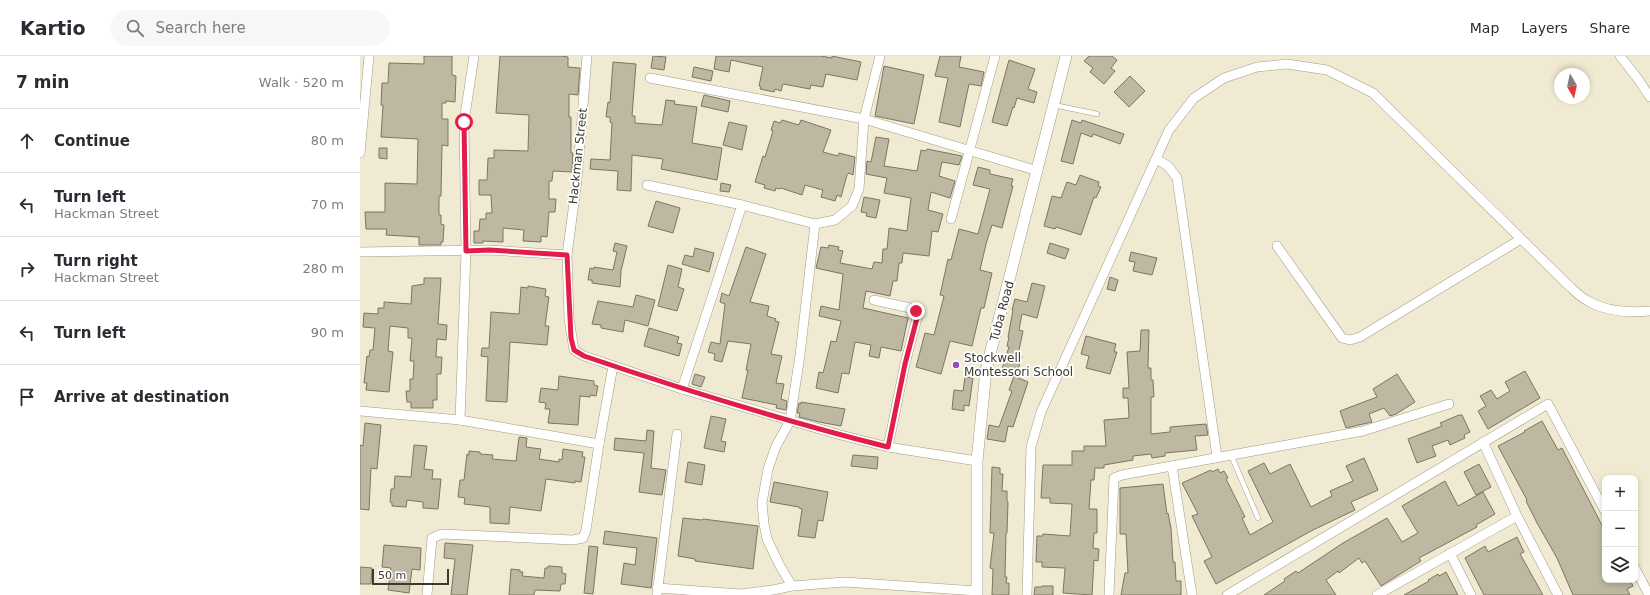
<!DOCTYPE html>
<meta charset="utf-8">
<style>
:root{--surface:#fff;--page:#f7f7f7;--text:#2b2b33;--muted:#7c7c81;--line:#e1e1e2}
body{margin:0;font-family:"DejaVu Sans",sans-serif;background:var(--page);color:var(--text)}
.controls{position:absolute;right:12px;bottom:12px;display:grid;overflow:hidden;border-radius:8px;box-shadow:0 2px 6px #0003}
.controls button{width:36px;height:36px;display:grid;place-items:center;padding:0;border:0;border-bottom:1px solid var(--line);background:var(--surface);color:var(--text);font:20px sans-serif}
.compass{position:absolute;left:1194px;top:12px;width:36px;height:36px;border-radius:50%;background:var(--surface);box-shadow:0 2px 6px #0003;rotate:171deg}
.scale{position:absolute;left:12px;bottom:10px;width:77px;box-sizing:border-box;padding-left:4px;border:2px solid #3b3930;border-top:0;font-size:11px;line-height:14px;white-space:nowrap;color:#3b3930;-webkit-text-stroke:3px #fff;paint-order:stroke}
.stop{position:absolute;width:12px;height:12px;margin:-9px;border:3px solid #e11d48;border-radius:50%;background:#fff}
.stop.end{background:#e11d48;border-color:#fff;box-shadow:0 1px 4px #0008}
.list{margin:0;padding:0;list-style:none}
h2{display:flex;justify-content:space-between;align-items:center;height:52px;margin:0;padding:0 16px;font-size:17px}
h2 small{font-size:13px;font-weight:400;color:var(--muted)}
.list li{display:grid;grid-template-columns:26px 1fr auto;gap:12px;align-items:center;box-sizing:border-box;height:64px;padding:0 16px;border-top:1px solid var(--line)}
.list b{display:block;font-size:15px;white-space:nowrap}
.list p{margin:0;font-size:13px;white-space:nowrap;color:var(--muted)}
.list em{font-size:13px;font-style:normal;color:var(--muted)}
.icon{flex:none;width:22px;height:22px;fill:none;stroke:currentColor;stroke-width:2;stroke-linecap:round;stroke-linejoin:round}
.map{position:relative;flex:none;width:1290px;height:539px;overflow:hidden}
header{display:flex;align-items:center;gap:24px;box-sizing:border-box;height:56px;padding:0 20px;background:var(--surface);border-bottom:1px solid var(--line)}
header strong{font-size:19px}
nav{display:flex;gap:22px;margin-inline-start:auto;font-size:14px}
.search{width:280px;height:36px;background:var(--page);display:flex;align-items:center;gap:10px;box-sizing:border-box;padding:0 14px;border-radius:22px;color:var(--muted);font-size:15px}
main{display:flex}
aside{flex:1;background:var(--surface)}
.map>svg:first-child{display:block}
</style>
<header>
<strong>Kartio</strong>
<div class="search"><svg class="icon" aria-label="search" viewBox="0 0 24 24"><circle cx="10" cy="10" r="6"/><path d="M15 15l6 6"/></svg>Search here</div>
<nav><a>Map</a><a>Layers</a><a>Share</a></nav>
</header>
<main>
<aside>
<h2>7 min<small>Walk · 520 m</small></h2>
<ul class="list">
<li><svg class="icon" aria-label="ahead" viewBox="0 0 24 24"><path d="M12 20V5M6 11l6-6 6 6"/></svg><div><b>Continue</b></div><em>80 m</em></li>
<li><svg class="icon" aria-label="left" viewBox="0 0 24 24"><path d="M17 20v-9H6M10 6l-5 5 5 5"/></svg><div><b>Turn left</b><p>Hackman Street</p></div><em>70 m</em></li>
<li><svg class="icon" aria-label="right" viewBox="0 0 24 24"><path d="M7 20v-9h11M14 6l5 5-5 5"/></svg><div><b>Turn right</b><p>Hackman Street</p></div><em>280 m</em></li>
<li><svg class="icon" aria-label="left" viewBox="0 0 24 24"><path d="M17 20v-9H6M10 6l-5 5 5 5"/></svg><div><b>Turn left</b></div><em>90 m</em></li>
<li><svg class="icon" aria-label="arrive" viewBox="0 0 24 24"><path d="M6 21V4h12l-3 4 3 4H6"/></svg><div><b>Arrive at destination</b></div></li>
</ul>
</aside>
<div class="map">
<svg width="1290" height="539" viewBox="0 0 1290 539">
<rect width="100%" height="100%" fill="#f0ead2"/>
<g fill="#beb8a2" stroke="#7b7661">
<path d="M64,0h28v19l4,1 -1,26 -9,-1v2h-4v16h6v27l-6,-1 -1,51h-2v19h2v9l3,1 -1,17h-2v3h-22v-8l-33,-2 1,-6h-21l-1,-17h20v-29l32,1 1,-45 -37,-2 2,-32h-2l1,-22h6l1,-20 35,1z"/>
<path d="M140,0h61l7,1v10l12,1 -2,27 -9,-1v23h2v36h2l-1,19 -19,-1 -1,10h-3v18h7l-1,13h-6l-2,25 -6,-1v6l-18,-1 1,-11 -21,-2v14l-20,-1v2h-9v-12h5l1,-12h6v-6h6l-1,-18h-12v-15h8l1,-22h6v-8l34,1 1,-36 -33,-2z"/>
<path d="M293,0l13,1 -2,13 -13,-2z"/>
<path d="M356,0h105l11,2v-2l29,6 -4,18 -31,-6 -3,13 -12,-2 -1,4 -27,-5 -2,7 -6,-2 -1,3 -14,-3 1,-2 -2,-1 4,-19 -32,-7 -2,12 -15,-3z"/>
<path d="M580,0h21l-2,11 25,5 -3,14 -12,-2 -9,43 -21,-5 9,-44 -13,-2z"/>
<path d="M729,0h23l5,4 -6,8 4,3 -11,13 -14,-12 3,-4 -9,-7z"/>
<path d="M649,4l26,9 -7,20 9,3 -3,11 -17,-5 -3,10 -1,-1 -6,19 -15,-4z"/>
<path d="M253,6l23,2 -4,52h3v7l27,2 4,-25 9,1 -1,3 23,3 -5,36 30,5 -5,32 -56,-11 2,-10 -31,-4 -1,36 -14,-1 1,-19 -28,-2 1,-10 19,1 2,-37 -2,-1v-5h-4l2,-15 2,1z"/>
<path d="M524,10l40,9 -10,49 -39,-8z"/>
<path d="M334,11l19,4 -2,10 -19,-4z"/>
<path d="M770,20l15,15 -16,16 -15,-15z"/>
<path d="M344,39l26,6 -2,11 -27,-6z"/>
<path d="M422,64l17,5 2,-5 30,10 -8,22 15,4 1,-3 16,4 -2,18 -4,-2 -2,2 -6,22 -4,-2 -2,6 -14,-4 2,-7 -18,-5 -3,10 -21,-7 -1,1 -4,-1 -1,3 -11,-3 1,-3 -10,-3 8,-26 2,1 8,-26 -2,-1 3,-9 6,2z"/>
<path d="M712,64l9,3 1,-3 42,14 -4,10 -27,-10 -1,3 -11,-4 -8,31 -12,-3z"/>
<path d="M369,66l18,4 -5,24 -19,-5z"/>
<path d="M516,81l13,2 -5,27 33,5 4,-21 5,1 1,-2 35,7 -3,9 -17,-3 -3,14 16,5 -5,17 -19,-6 -3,18 15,4 -5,18 -6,-1 -3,25 -26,-3 -1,10h-3l-2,18h-4l-3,15 -24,-5 -3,17 45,10 -7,33 -20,-4 -2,11 -10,-2 2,-11 -16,-3 -6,32 -7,-1 -4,20 -22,-5 3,-16 4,1 8,-32 5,1 5,-21 -22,-5 2,-10 18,4 4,-36 -27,-6 5,-21 7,1 1,-3 10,2 -1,3 5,1 -3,12 32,6 2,-7 8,1 1,-14h4l2,-21 18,3 4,-33 -27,-5 3,-15 -21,-4 1,-13 4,1z"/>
<path d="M19,92h8v11l-8,-1z"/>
<path d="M618,111l12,3v4l23,5 -2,7h2l-11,42 -10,-3 -6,19 -6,26 12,3 -8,35h-3l-9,38 -22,-5 -9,33 -25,-7 9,-34 9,2 10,-39 -4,-1 8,-36 3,1 8,-31 19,5 12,-45 -17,-4z"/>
<path d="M720,119l19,7 -1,4 3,1 -5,11 -2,-1 -13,38 -25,-8 -1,2 -11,-3 8,-30 9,2 6,-16 9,3z"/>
<path d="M361,127l10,2 -2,7 -9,-1z"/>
<path d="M504,141l16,3 -4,18 -10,-2 1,-3 -6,-1z"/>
<path d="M296,145l24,7 -7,25 -25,-7z"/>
<path d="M255,187l12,3 -6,25 -1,16 -28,-4v-3h-4l2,-12 4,1v-2l19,3 4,-18 -4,-1z"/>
<path d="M690,187l19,6 -4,10 -18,-6z"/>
<path d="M386,191l20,7 -16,48 19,4 -2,10 9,3 -1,2 4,1 -8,32 11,2 -6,27 8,1 -3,15 6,2 -1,9 -10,-2 1,-3 -35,-7 6,-28h-2l5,-26 -23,-3 -6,21 -8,-2 1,-6 -7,-2 3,-10 9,2 5,-40 -5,-2 2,-9 7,3z"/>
<path d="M335,192l19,5 -5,19 -27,-8 3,-9 8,2z"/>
<path d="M771,196l26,6 -5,17 -19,-4 2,-9 -6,-1z"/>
<path d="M308,209l14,4 -4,18 6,2 -7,22 -19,-5z"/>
<path d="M750,221l8,3 -3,11 -8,-2z"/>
<path d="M64,222h17l-3,46 9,1 -1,15 -9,-1 -1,18h6l-1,17h-4v26h-4v8h-22v-6h-4l-1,-11h4v-12h3l1,-18h-4l2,-23h-4v-10l-18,-2 -2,25 5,1 -4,40 -23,-2 1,-7h-3l3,-27 2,1 1,-7h3l2,-22 -12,-1 1,-14 14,1v-6h6v-6l27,2 1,-18 12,-2z"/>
<path d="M672,227l13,3 -8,32 -15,-4 -3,16 4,1 -5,24 4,1 -5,17 -15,-4 7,-22 -2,-1 2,-9h-1l5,-27h-1l3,-11 12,3z"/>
<path d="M168,230l18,3 -1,7 4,1 -4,29h4l-2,19 -37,-3 -3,60 -21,-1 2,-44 -7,-1 1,-8h7l2,-36 28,2 2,-27 7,1z"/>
<path d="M276,239l19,5 -7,26 -23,-6 -2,12 -22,-4v-3l-9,-1 6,-23 35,6z"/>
<path d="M289,272l30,9 -2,6 5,1 -3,12 -35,-10z"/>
<path d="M781,274h8l-1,38h3v12h2l1,17h-3v37l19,-2v-5l36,-3 2,11 -13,1 2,14 -32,3v3l-13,2 -1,-4 -18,2v4l-29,5v3h-9l-1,12h-3l-2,29h8v24h-3l-1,15 6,1 -1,12 -4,-1 -2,35 -29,-2 2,-25 -23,-1v-5h-6l1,-26h6v-2l27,2 2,-32 -22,-1v-5h-9l2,-33h29v-14h12v-5h22l-2,-26 25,-2 -1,-20h-5v-10h6l-2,-36 13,-1z"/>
<path d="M726,280l30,8 -2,8h3l-7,22 -24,-6 3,-12 -8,-2z"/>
<path d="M1165,315l15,27 -52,31 -10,-18 8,-5 -6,-10 11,-6 6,9 13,-8 -5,-9z"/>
<path d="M335,318l10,3 -4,10 -9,-3z"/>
<path d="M1037,318l18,28 -19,12 -6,2 -6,-8 -15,6 3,8 -26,6 -6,-17 37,-14 -4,-8z"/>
<path d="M199,320l35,5v4l4,1 -2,10 -6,-1v2l-10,-1 -2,29 -30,-2 2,-14h-5l1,-6 -7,-1 2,-14 17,2z"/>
<path d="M654,320l14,6 -15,45 -5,-1 -3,16 -18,-3 2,-14 10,2 13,-36 -3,-1z"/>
<path d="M605,321l8,1 -4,28 -5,-1v6l-12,-2 2,-19 9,1z"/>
<path d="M441,346l44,7 -4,17 -22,-4 -20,-5 1,-4h-3l2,-10 2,1z"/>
<path d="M1099,359h3l8,17 -6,3 1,3 -15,7 -2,-5 -16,6 4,10 -19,7 -9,-24 34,-13 -2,-3z"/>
<path d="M351,360l15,3 -5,22 5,1 -2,10 -20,-4z"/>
<path d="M1182,365l16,29 4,-2 43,83v49h25l3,6 -6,3 3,6h-57l-3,-7 -13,-30 -20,-35 -11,-22 1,-1 -29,-54 27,-14 -1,-1z"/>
<path d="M5,367l16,2 -4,44 -6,-1 -2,42 -9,-1v-64l3,1z"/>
<path d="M287,374l7,1 -3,37 15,2 -4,25 -23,-3 5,-39 -30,-3 1,-12 31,3z"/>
<path d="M159,381l8,1 -1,9 15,2 -2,10 20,3v-3l3,1 1,-11 20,3 -1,5h3l-4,25 -6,-1v2l-29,-4 -5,32 -31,-4 -1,17 -19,-1v-16l-26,-3 1,-6 -7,-1 2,-17h4l3,-26 2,1v-4l11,1v2l13,1 -1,4 24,2z"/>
<path d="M54,389l13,1 -3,23 9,1 -1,9h9l-3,30 -15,-1v-6l-16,-2 -1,7 -14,-1v-3l-2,-1 1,-13h3l1,-13 16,1z"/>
<path d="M493,399l25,2 -1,12 -26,-3z"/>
<path d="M1004,402l14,32 -27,12 4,8 -44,21 -95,53 -12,-23 8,-4 -20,-41 6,-2 -16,-31 29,-13 1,2 6,-3 2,4 4,-2 4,7 -2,1 19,38 -3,1 8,17 23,-13 -25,-51 16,-8 6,11 20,-10 21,43 21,-11 -2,-5 23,-10 -7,-15z"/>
<path d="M328,406l17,3 -3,20 -17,-3z"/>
<path d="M1119,408l12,23 -15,8 -12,-23z"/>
<path d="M632,411l8,1v6h3l-1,17h5v10l1,1 -1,31h-1l-1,44h2l-1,6h3v12h-17l1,-26 -3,-1 4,-35h-4z"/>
<path d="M1085,425l13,25 25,-14 12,22 -19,11 1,2 -58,31 2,3 -40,25 -16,-25 -3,2 -3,-5 -20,15 -1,-2 -12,9 10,15h-72l21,-14 -1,-2 12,-8 2,2 45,-30 44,-25 15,24 16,-9 -16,-27z"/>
<path d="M414,426l54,10 -5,29 -5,-1 -3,18 -17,-2 4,-27 -3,-1v-1l-29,-5z"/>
<path d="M803,428l4,30 1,-1 3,15 2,34h2l1,19h5v14h-60l4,-22h3l-2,-39h-6v-46z"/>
<path d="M323,462l19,2 1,-1 55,7 -5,43 -58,-8v-2l-17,-3z"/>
<path d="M245,475l52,7 -6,50 -30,-4 3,-21 11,2 2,-17 -34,-4z"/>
<path d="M1157,481l7,15 -4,2 23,41h-59l-19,-37 20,-12 3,6z"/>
<path d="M85,487l28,2 -6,50h-16l4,-36 -11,-1z"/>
<path d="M24,489l37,3 -1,22 -8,-1 -3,24 -21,-3 3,-22 -9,-1z"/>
<path d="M229,490l9,1 -5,47 -9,-1z"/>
<path d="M188,510l14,1v6l4,1 -1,10h-4l-1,7 -25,-1 -1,5h-25l2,-26 9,1v2h3l-1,4 22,2 1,-10h3z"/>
<path d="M0,511l12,1 -1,16h-11z"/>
<path d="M1086,516l12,23h-54l25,-14 -1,-1 10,-6 1,2z"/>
<path d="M682,530h11v9h-19l1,-8h6z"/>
</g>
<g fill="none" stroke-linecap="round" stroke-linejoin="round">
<g stroke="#a19b85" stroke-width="5.5">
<g id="service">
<path d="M694,49l43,9"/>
<path d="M871,399l27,63"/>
</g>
</g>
<g stroke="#a19b85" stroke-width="10">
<g id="minor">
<path d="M227,0l-10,124 -10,75 2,64 5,31 10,6 98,33 155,45 51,13 89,14"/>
<path d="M1260,0l18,23 12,18"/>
<path d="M290,22l214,41 174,52"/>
<path d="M0,97l9,-97"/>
<path d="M796,103l12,7 9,12 40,279"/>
<path d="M287,129l95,20 73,19 20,-4 17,-14 7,-17 5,-70 16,-63"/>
<path d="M591,163l44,-163"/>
<path d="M917,190l65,92 8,2 10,-3 161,-98"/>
<path d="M0,196l129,-2 78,5"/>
<path d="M514,244l36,8 6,3 1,7 -12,46 -17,83"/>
<path d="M322,333l60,-184"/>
<path d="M0,355l100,9 139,24"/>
<path d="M100,364l6,-169 -2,-129 10,-66"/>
<path d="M1123,386l34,74 41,79"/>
<path d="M812,410l20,129"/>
<path d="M1090,497l21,42"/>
<path d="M1275,512l14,27"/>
<path d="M432,530l-12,-20 -13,-27 -3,-15 -2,-21 6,-34 8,-23 14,-25 10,-66 15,-131"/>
<path d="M297,532l84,6 32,-4 19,-4 53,-4 132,9"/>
<path d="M67,539l5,-57 10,-4 131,6 10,-2 3,-8 13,-86 14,-78"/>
<path d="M297,539l20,-161"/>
<path d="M667,539l4,-148 10,-35 128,-282 25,-32 30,-20 33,-11 30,-3 40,6 46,23 195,192c6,5 12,12 20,16 19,11 41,12 62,10"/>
<path d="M749,539l5,-117 8,-3 241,-44 86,-27"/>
<path d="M867,539l321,-191 57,107"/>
<path d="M1017,539l140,-79"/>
</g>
</g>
<g stroke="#a19b85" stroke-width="12">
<path id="tertiary" d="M617,539v-134l9,-91 80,-314"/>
</g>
<use href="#service" stroke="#fff" stroke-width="4.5"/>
<use href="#minor" stroke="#fff" stroke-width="9"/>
<use href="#tertiary" stroke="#fff" stroke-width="11"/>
</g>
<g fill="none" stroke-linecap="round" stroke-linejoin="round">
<path stroke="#e11d48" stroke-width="5" d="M104,66l2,129 23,-1 78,5 4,83 3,12 10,6c100,34 201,65 304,91l17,-83 12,-46 -1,-7"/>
</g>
<circle fill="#974bbd" stroke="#fff" stroke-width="1.5" cx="596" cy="309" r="4"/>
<g text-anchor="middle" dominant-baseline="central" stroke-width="3.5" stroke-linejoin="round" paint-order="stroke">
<g font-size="12" fill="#3b3930" stroke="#fff">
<text transform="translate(218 100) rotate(-84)">Hackman Street</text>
<text transform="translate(642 255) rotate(-75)">Tuba Road</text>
</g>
<g font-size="12" fill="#3b3930" stroke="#fff" text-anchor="start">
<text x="604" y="302">Stockwell<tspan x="604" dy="14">Montessori School</tspan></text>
</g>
</g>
</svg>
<div class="controls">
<button>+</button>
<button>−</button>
<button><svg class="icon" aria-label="layers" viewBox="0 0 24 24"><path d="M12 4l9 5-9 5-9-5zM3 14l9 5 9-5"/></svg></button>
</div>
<svg class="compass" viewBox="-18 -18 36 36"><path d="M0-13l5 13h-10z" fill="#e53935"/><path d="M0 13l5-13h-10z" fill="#7c7c81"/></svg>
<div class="scale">50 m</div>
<div class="stop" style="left:104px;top:66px"></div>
<div class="stop end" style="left:556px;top:255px"></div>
</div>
</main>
